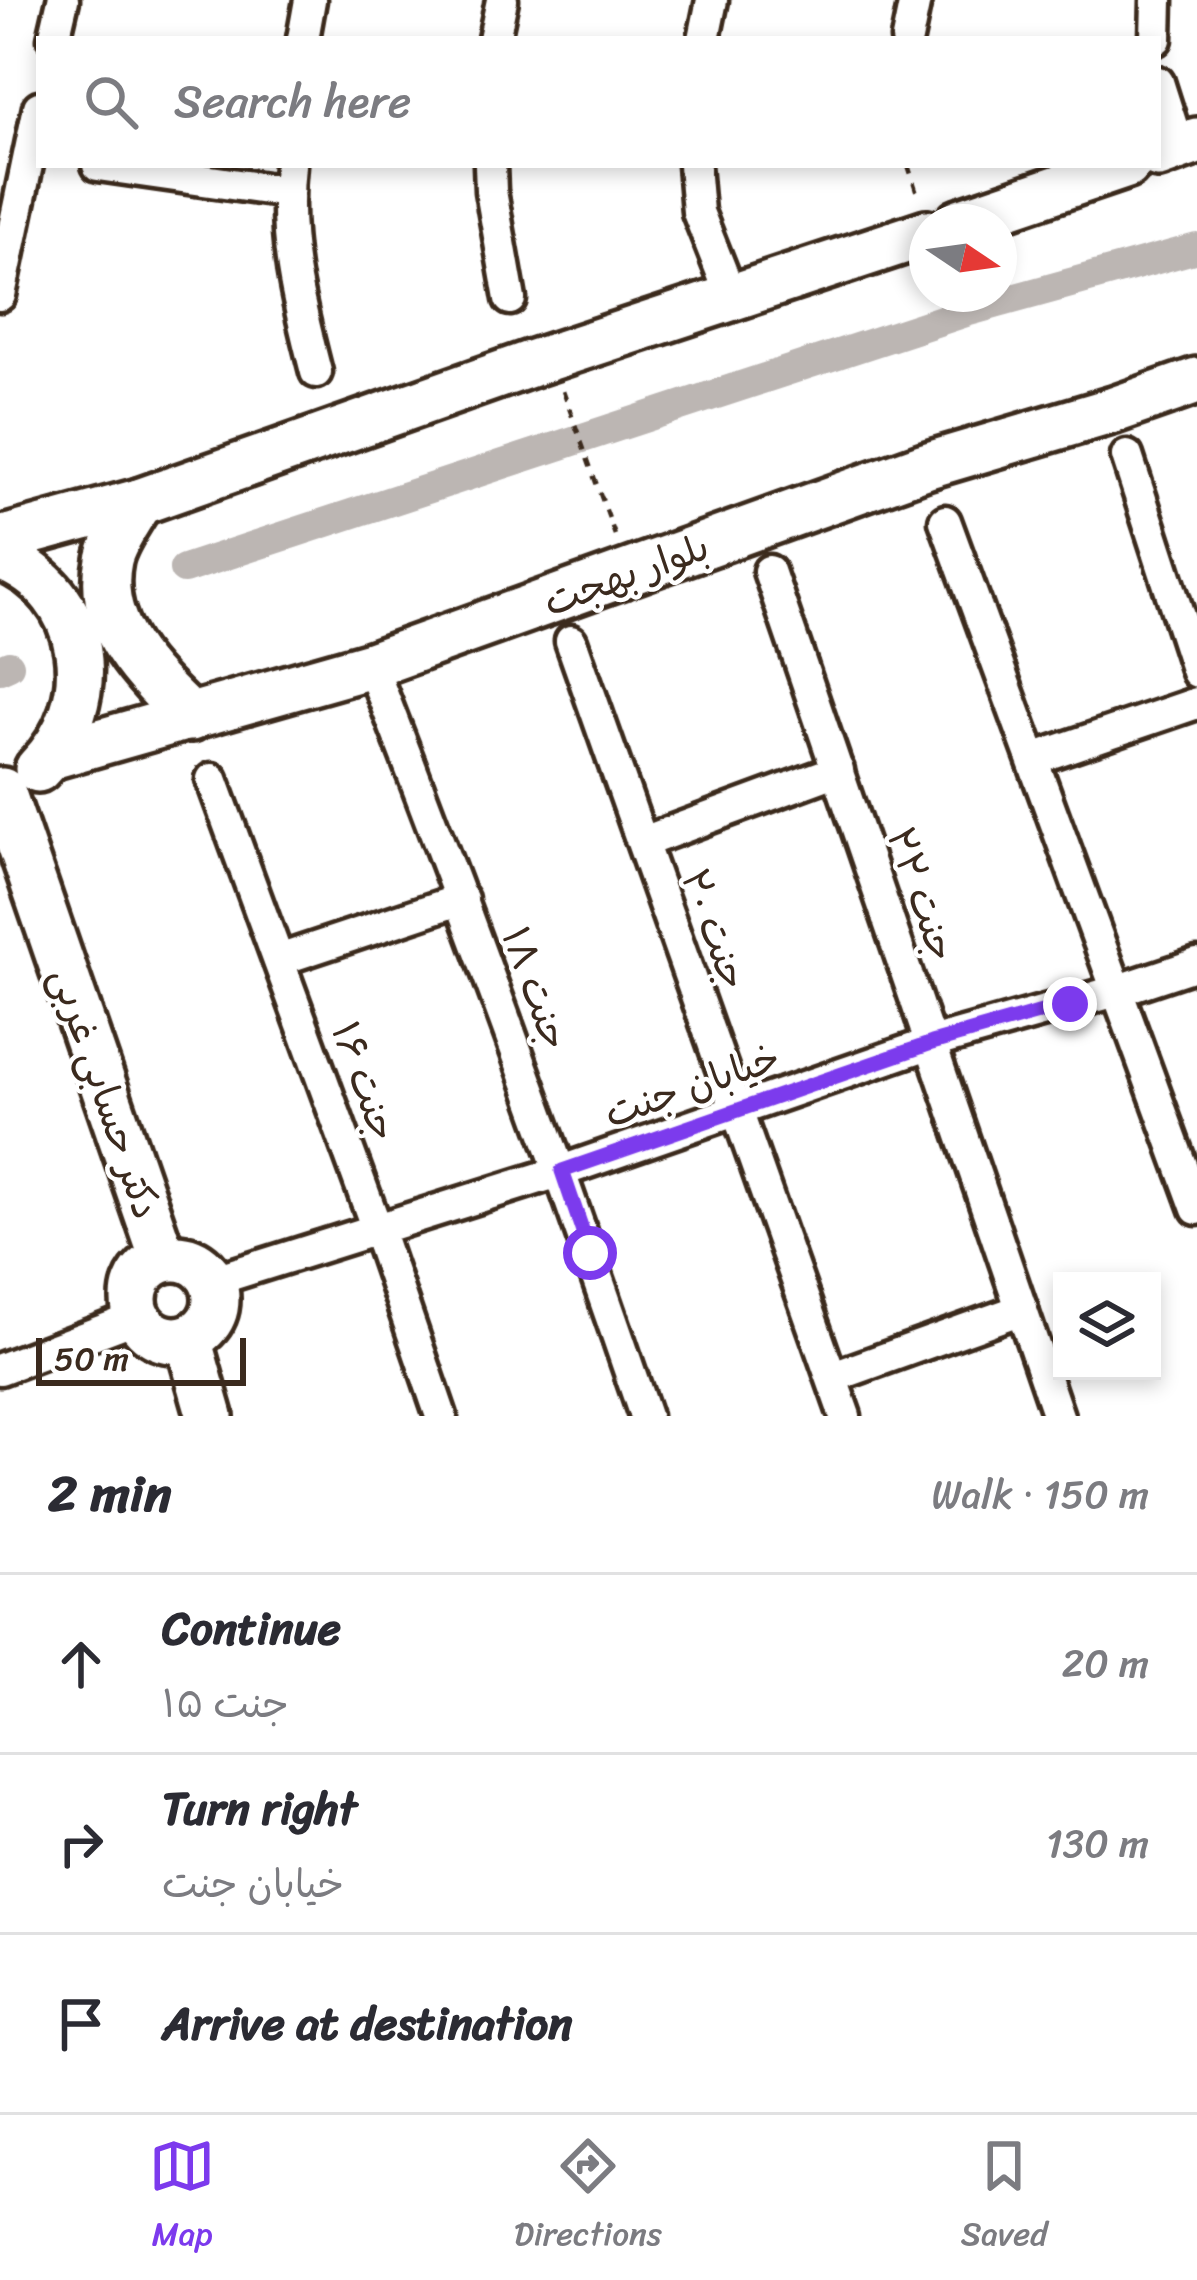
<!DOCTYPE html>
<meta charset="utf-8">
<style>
:root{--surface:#fff;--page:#f2f2f3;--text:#2b2b33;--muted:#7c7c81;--line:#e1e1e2;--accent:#7c3aed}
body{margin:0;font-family:Sriracha,"Playpen Sans Arabic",sans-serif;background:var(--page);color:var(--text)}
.controls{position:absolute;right:36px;bottom:36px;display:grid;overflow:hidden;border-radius:0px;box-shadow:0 6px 18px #0003}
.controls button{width:108px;height:108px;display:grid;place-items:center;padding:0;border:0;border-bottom:3px solid var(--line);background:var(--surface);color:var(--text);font:60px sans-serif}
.compass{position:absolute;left:909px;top:204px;width:108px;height:108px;border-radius:50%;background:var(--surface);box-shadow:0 6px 18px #0003;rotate:103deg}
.scale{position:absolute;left:36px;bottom:30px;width:210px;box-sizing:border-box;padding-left:12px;border:6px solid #3b2a1e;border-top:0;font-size:33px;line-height:42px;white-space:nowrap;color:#3b2a1e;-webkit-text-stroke:9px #fff;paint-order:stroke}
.stop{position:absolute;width:36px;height:36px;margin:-27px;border:9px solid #7c3aed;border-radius:50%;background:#fff}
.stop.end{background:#7c3aed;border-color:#fff;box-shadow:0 3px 12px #0008}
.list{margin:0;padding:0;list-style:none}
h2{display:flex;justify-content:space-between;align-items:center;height:156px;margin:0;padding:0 48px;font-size:51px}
h2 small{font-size:39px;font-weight:400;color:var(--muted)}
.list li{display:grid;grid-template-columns:78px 1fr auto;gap:36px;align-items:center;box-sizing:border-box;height:180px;padding:0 48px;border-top:3px solid var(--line)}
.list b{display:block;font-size:45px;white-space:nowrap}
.list p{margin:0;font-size:39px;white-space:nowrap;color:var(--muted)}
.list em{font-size:39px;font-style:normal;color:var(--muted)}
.icon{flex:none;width:66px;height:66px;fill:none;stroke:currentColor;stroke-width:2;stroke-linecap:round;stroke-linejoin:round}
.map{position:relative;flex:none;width:1197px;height:1416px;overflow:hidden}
.search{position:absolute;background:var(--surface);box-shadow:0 6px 18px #0003;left:36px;right:36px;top:36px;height:132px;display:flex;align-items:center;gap:30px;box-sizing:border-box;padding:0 42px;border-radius:0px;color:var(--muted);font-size:45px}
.sheet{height:696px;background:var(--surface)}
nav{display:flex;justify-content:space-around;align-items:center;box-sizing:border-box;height:168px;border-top:3px solid var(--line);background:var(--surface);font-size:33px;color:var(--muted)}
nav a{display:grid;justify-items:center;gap:6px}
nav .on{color:var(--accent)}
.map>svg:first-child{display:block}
</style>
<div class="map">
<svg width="1197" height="1416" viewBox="0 0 1197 1416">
<rect width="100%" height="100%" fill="#fff"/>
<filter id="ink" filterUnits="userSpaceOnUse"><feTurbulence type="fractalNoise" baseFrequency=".00833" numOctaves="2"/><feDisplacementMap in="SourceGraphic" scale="24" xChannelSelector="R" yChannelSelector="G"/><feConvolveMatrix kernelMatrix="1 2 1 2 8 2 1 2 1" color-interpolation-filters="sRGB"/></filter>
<g filter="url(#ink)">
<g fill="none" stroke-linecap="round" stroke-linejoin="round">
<g stroke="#bcb6b3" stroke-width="30">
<path d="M184,569l785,-258 228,-63"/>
<path d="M0,669l9,-4"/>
</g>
<g stroke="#3b2a1e" stroke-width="39">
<g id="street">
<path d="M54,39l9,-39"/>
<path d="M303,39l7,-39"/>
<path d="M494,39l8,-39"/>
<path d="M704,39l8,-39"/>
<path d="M907,39l8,-39"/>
<path d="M1156,39l1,-39"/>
<path d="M1158,82l21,66"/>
<path d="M98,165l189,27"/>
<path d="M290,165c-8,74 8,137 26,207"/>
<path d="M490,165l1,26 19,108"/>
<path d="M694,165l4,47 34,86"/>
<path d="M0,295l39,-188"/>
<path d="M1127,456l70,216"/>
<path d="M945,521l252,688"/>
<path d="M769,571l289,845"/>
<path d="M571,641l274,775"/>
<path d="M371,665c97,249 188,499 274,751"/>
<path d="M1033,759l164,-56"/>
<path d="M212,779l165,450 64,187"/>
<path d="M643,842l195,-72"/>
<path d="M279,960l183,-61"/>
<path d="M212,1281l350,-110 369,-128 185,-52 81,-27"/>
<path d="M0,1369l138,-52"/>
<path d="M833,1377l189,-68"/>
</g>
</g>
<g stroke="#3b2a1e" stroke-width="54">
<g id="secondary">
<path d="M1158,155l39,-14"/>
<path d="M959,222l168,-57"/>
<path d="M139,502c-10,18 -26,39 -30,58 -14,67 38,116 82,158"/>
<path d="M0,540l139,-38 391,-138 397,-131"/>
<path d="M0,557c91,34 104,146 38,212"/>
<path d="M51,756l320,-91 554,-199 189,-56 83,-29"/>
<path d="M2,791l161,468"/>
<circle cx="175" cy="1299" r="41"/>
<path d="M188,1339l22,77"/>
</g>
</g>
<g stroke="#3b2a1e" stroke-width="4.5" stroke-dasharray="9 9" stroke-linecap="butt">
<path d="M908,165l10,31"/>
<path d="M563,391l53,147"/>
</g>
<use href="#street" stroke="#fff" stroke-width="30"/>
<use href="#secondary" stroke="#fff" stroke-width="45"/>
</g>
</g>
<g fill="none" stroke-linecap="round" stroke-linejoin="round" filter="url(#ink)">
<path stroke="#7c3aed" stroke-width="15" d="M590,1253l-28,-82 370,-128 138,-39"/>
</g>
<g text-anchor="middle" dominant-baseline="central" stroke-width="9" stroke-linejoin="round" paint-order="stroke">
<g font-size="39" fill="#3b2a1e" stroke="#fff">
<text transform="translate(626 574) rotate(-20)">بلوار بهجت</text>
<text transform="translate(922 894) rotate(71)">جنت ۲۲</text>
<text transform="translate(715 929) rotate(70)">جنت ۲۰</text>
<text transform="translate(536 988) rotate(70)">جنت ۱۸</text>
<text transform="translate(365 1081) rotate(70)">جنت ۱۶</text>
<text transform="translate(692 1085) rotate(-19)">خیابان جنت</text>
<text transform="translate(106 1093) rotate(71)">دکتر حسابی غربی</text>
</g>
</g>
</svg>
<div class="controls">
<button><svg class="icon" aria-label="layers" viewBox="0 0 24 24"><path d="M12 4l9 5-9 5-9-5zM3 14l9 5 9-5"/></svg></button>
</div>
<svg class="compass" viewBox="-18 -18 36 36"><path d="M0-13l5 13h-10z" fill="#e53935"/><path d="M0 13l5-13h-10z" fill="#7c7c81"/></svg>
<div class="scale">50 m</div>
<div class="stop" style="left:590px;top:1253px"></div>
<div class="stop end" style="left:1070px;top:1004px"></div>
<div class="search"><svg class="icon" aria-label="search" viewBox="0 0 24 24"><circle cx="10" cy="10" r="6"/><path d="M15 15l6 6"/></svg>Search here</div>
</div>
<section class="sheet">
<h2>2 min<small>Walk · 150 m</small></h2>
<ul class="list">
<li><svg class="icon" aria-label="ahead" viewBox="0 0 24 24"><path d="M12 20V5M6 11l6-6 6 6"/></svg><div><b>Continue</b><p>جنت ۱۵</p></div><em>20 m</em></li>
<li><svg class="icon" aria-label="right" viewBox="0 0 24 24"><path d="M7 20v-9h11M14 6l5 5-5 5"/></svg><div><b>Turn right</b><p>خیابان جنت</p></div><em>130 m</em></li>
<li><svg class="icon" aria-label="arrive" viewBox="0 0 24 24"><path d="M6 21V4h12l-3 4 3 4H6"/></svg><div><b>Arrive at destination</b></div></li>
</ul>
</section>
<nav>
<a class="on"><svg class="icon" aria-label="map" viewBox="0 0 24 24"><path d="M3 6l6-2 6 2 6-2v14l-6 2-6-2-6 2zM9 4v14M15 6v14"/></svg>Map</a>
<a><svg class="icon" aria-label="directions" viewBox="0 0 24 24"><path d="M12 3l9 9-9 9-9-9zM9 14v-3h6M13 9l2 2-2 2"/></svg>Directions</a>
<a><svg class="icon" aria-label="saved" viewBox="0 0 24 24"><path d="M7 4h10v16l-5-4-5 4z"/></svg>Saved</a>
</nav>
